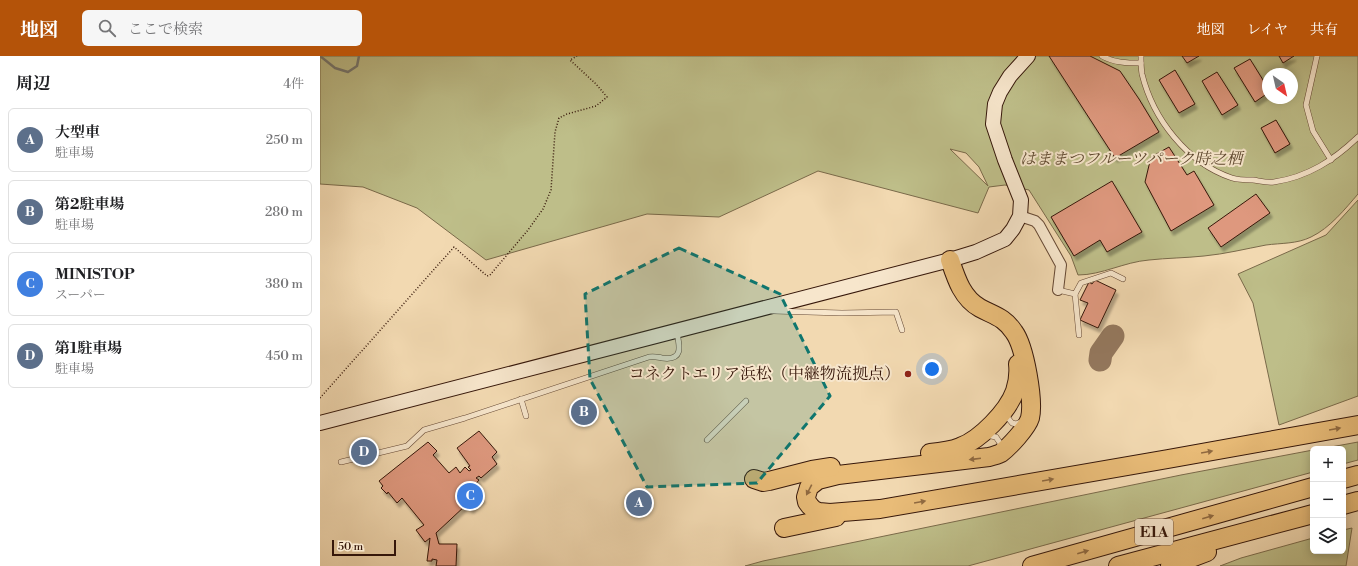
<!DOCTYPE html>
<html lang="ja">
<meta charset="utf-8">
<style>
:root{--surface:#fff;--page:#f6f6f6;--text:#202124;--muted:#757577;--line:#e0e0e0;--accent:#b45309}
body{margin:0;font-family:"Libre Bodoni","Noto Serif JP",serif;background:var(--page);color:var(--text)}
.controls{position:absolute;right:12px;bottom:12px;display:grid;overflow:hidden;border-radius:6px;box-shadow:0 2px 10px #0003}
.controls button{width:36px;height:36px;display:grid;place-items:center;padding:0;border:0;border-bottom:1px solid var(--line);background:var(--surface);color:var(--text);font:20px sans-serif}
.compass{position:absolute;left:942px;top:12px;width:36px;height:36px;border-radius:50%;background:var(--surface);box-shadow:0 2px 10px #0003;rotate:146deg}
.scale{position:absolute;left:12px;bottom:10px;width:64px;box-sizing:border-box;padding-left:4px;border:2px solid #36170a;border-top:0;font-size:11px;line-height:14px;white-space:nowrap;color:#36170a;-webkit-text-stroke:3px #f7e6cc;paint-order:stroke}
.you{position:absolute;left:612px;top:313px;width:14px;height:14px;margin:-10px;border:3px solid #fff;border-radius:50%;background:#1a73e8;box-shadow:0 0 0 6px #1a73e833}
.badge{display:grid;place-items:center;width:26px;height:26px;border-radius:50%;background:var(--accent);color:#fff;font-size:13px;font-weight:700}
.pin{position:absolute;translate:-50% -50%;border:2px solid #fff;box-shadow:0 1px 4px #0006}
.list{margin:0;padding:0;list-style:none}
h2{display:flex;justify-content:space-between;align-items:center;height:52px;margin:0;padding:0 16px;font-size:17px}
h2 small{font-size:13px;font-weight:400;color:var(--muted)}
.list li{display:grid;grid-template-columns:26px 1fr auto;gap:12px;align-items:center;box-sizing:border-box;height:64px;margin:0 8px 8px;padding:0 8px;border:1px solid var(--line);border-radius:6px}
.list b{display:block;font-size:15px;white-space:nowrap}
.list p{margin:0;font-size:13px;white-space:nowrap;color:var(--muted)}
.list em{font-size:13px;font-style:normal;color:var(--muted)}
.icon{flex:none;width:22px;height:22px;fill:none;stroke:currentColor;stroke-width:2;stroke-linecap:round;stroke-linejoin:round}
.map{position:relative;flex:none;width:1038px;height:510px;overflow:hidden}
header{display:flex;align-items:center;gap:24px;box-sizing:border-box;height:56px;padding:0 20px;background:var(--accent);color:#fff}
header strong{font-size:19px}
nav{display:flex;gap:22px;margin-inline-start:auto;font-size:14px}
.search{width:280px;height:36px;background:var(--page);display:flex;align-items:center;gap:10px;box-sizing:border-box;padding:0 14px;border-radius:6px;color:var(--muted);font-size:15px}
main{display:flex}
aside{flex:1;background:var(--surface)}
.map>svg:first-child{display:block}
</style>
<header>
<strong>地図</strong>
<div class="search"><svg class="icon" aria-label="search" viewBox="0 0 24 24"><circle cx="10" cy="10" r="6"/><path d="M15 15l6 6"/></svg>ここで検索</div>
<nav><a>地図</a><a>レイヤ</a><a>共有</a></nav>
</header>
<main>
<aside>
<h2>周辺<small>4件</small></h2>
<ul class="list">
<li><span class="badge" style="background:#5c6f8a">A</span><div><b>大型車</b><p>駐車場</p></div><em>250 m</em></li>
<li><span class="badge" style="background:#5c6f8a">B</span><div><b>第2駐車場</b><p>駐車場</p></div><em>280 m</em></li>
<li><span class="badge" style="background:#3f7fe0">C</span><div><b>MINISTOP</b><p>スーパー</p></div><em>380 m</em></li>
<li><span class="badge" style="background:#5c6f8a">D</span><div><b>第1駐車場</b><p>駐車場</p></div><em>450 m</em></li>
</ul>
</aside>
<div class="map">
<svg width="1038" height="510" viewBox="0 0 1038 510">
<defs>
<filter id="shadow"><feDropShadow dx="2.5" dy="4.5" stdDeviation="1" flood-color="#0004"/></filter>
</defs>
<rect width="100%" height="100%" fill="#f2d9b1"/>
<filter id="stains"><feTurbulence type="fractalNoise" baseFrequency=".005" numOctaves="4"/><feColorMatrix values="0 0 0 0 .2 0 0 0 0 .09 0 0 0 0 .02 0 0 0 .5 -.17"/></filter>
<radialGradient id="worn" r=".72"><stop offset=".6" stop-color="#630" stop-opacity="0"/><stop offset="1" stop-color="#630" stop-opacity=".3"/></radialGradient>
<g fill="#bebe89" stroke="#7a6a4a" fill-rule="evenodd">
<path d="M0,0h1038v138c-13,15 -28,34 -47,43 -14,7 -30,6 -45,8 -21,4 -41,9 -62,11 -19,2 -37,2 -55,4 -25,2 -47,15 -71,15l-7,-19 -42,-66 -24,-5 -16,2 -11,26 -160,-42 -99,46 -72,-3 -161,46 -69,-52 -54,-21 -43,-3zM948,18h24v24h-24zM630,93l16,4 13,14 9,19z"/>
<path d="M1038,144v196l-79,29 -26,-122 -15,-29 88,-39z"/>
<path d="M1038,386v18l-15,4v-15h-23z"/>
<path d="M993,394v22l-345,94h-223l18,-5 418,-86z"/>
<path d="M1032,472l-6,38h-126l21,-8 72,-20v13h30v-21z"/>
</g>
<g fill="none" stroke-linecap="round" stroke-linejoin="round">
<path stroke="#757871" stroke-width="2.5" d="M0,0l15,12 13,4 9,-6 2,-10"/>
<path stroke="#94785e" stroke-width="23" d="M780,304l1,-7 12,-17"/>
</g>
<g fill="#de987e" stroke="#36170a" filter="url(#shadow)">
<path d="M729,0h41l30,15 19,28 20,33 -44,26z"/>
<path d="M862,0h17l-12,7z"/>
<path d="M959,0h15l-11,7z"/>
<path d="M930,3l18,29v5l-13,9 -21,-34z"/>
<path d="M855,14l20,34 -16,9 -20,-33z"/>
<path d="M897,16l21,33 -16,10 -20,-34z"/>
<path d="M956,64l14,24 -15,9 -14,-25z"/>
<path d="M849,91l18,28 7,-4 20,34 -43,26 -26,-49 6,-25z"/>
<path d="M792,125l30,51 -35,20 -7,-12 -26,16 -23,-39z"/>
<path d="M936,138l14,19 -49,34 -13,-19z"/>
<path d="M775,224l21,10 -18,38 -18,-8 8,-17 -8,-3 9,-18 3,2z"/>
<path d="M159,375l18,21 -5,5 5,7 -16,14 -2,-2 -3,2 3,2 -6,7 10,11 -12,11 -5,-4 -30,28 3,11h18l-1,22h-20l1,-6 -5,-1v2h-5l3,-23 -5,4 -9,-12 8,-5 -22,-27 -5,5 -9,-11 -1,2 -6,-6 2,-2 -4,-5 49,-39 9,9 -4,4 16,18 7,-6 4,6 5,-6 4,4 2,-1 -3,-3 2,-1 -13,-18z"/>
</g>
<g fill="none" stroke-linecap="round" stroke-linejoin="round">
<g stroke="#654834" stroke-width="6">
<g id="lane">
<path d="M782,0c12,7 26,7 39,7"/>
<path d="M821,0c0,6 0,12 1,18 11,45 45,89 90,104 6,2 14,2 21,2 7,1 14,3 21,2 34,-5 60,-22 84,-45"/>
<path d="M997,0l-11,49 7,26 18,29"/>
<path d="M738,234l17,4 4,41"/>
<path d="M755,238l6,-11 30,-10 12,6"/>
<path d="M453,255l69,2 54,-1 6,18"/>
<path d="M201,343l5,17"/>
<path d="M688,358v4l4,5 4,1 7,-3"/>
<path d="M666,379l10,2 4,6v4"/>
<path d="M387,384l39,-39"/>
<path d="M21,406l66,-16 17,-16 41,-12 184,-61c5,-1 8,0 13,1 21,3 18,-11 15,-25"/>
</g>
</g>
<g stroke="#654834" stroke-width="12">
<path id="street" d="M700,160l15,5 4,4 22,40 -3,25"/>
</g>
<g stroke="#36170a" stroke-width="16">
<path id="secondary" d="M0,367l630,-163 26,-8 29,-13 8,-10 7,-13 1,-16 -16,-40 -12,-36 2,-20 5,-12 10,-16 18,-20"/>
</g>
<g stroke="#36170a" stroke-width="20">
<g id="highway">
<path d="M630,204c6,18 12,38 30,48 15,8 24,9 34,24 11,15 20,69 16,86 -3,10 -21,29 -29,35 -4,2 -8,3 -12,4l-151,18 -20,5 -9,7 -3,10 1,5 3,4 4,4 5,2 11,1 50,-4 288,-50 190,-34"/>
<path d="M610,397c10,-1 20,-2 30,-6 20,-7 48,-36 55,-56 3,-9 4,-18 3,-27"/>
<path d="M434,423l9,3 6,-1 43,-11 19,-3"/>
<path d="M1023,423l15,-4"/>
<path d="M1023,449l15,-4"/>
<path d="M464,472l52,-11"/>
<path d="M712,510l281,-79"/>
<path d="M798,510l195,-52"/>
<path d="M850,510l37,-14"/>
</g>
</g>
<path stroke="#36170a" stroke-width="1.5" stroke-dasharray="1 2" stroke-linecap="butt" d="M0,342l134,-151 33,29 3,-1 38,-45 15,-21 8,-19 4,-58 4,-14 8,-4 29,-8 11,-9 -11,-13 -26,-24 7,-4"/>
<use href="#lane" stroke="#f7e6cc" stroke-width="5"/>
<use href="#street" stroke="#f7e6cc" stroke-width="10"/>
<use href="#secondary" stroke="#f7e6cc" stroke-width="14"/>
<use href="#highway" stroke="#e9bc78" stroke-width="18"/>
</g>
<defs><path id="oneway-solid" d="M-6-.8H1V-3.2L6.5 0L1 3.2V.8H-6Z"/></defs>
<g fill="#906a41">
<use href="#oneway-solid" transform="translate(1015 373) rotate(-10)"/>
<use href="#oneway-solid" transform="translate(887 396) rotate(-10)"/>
<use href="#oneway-solid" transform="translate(655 403) rotate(173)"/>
<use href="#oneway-solid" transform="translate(728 424) rotate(-10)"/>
<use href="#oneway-solid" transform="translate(489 434) rotate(117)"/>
<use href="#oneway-solid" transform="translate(600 446) rotate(-10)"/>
<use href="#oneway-solid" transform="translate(888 461) rotate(-16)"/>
<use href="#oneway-solid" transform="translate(763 496) rotate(-16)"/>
</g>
<path fill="#0f766e" fill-opacity="0.2" stroke="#0f766e" stroke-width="3" stroke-dasharray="8 5" stroke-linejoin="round" d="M359,192l101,46 50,102 -73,87 -110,4 -57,-108 -5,-85z"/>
<circle fill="#8f2418" stroke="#f7e6cc" stroke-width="1.5" cx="588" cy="318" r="4"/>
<g text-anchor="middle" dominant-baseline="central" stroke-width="4" stroke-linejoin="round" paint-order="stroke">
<rect fill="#f7e6cc" stroke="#705544" stroke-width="1" x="815" y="463" width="38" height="26" rx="3"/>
<g font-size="15" font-weight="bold" fill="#36170a">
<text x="834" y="476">E1A</text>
</g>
<g font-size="16" font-style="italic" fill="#5f4930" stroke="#f7e6cc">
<text x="811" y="103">はままつフルーツパーク時之栖</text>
</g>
<g font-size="16" fill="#36170a" stroke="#f7e6cc" text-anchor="end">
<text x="580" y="318">コネクトエリア浜松（中継物流拠点）</text>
</g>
</g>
<rect width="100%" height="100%" filter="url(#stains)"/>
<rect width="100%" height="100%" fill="url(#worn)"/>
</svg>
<div class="controls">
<button>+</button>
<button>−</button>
<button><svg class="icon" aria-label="layers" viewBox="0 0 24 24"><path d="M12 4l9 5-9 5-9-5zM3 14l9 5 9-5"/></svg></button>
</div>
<svg class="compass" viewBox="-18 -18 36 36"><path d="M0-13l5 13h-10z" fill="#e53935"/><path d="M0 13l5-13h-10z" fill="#757577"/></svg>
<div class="scale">50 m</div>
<div class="you"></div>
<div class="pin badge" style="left:319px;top:447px;background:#5c6f8a">A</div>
<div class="pin badge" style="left:264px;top:356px;background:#5c6f8a">B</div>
<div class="pin badge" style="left:150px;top:440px;background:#3f7fe0">C</div>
<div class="pin badge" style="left:44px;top:396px;background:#5c6f8a">D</div>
</div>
</main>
